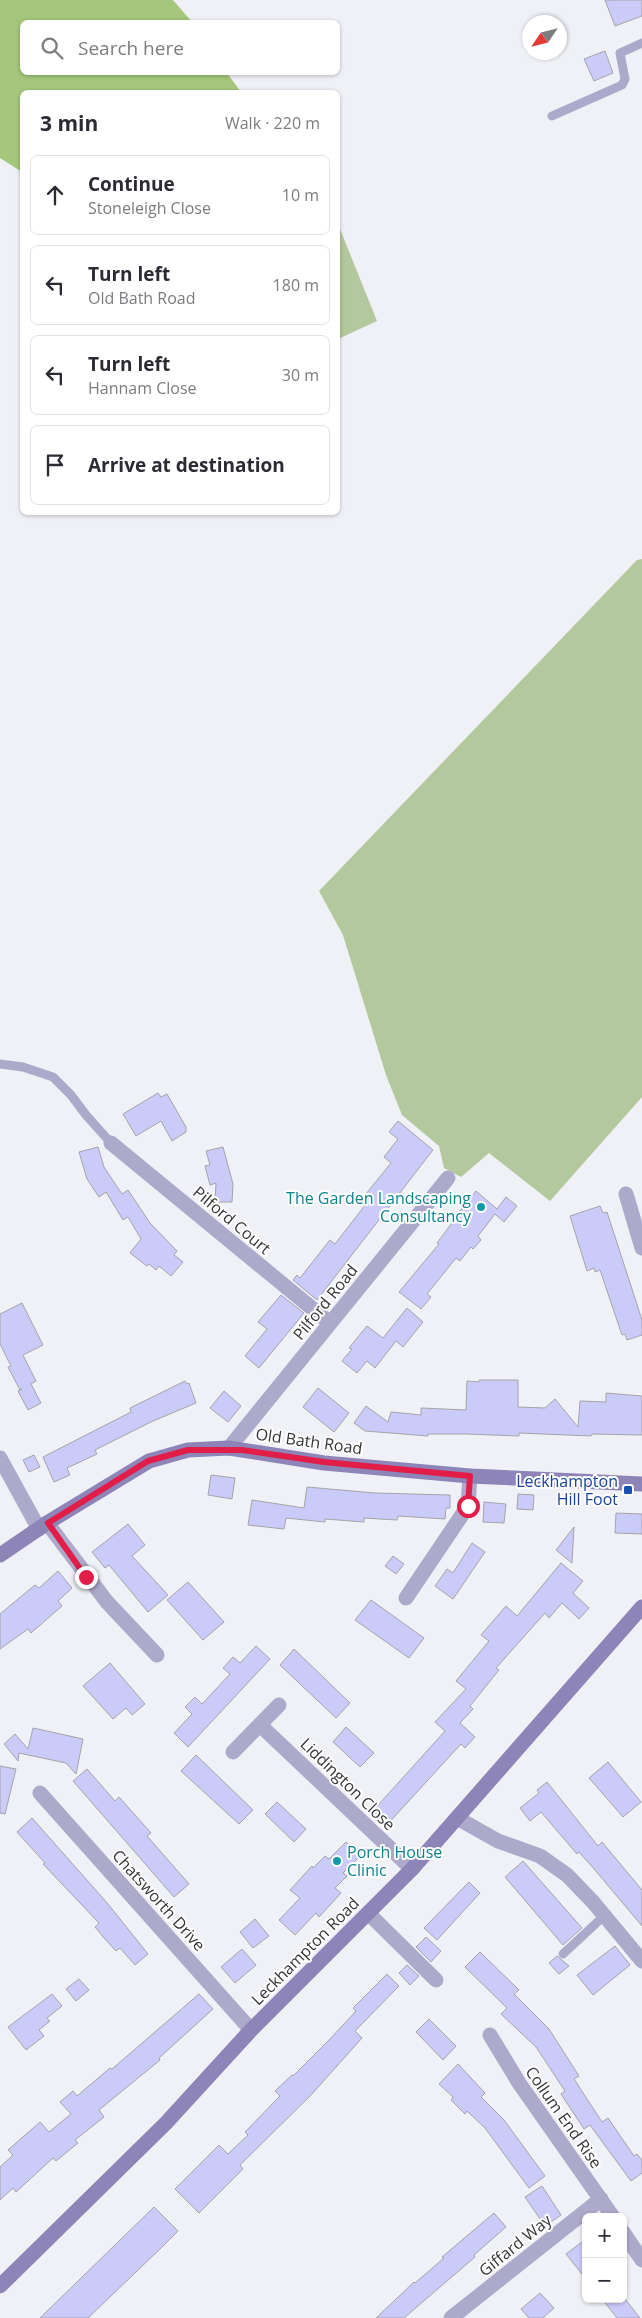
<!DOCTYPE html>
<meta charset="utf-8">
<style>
:root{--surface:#fff;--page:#f2f2f3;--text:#2b2b33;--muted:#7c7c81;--line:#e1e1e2}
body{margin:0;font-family:"Open Sans",sans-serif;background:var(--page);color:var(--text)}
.controls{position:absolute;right:15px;bottom:15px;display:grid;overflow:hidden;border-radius:8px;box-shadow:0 1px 4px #0004}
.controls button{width:45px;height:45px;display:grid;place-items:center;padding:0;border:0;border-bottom:1px solid var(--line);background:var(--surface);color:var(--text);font:25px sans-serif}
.compass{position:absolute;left:522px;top:15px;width:45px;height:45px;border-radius:50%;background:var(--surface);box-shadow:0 1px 4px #0004;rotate:235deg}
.stop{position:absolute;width:15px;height:15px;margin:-11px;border:4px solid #e11d48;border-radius:50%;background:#fff}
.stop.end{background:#e11d48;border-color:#fff;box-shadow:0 1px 5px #0008}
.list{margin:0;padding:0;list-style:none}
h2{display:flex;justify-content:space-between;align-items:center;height:65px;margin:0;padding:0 20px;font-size:21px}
h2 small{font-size:16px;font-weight:400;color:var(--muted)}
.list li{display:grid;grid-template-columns:32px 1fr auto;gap:15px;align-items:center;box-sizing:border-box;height:80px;margin:0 10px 10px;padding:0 10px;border:1px solid var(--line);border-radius:8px}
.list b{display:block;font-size:19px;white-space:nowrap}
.list p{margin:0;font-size:16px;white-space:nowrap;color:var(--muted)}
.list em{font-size:16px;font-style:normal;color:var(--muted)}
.icon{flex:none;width:28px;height:28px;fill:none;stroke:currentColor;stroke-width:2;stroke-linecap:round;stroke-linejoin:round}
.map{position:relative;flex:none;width:642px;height:2318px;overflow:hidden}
.search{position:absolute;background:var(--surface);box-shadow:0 1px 4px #0004;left:20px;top:20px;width:320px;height:55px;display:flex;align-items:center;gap:12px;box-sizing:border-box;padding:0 18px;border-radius:8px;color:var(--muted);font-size:19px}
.panel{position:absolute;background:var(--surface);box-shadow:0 1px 4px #0004;left:20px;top:90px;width:320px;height:425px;border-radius:8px}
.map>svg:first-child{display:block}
</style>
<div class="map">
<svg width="642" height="2318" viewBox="0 0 642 2318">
<rect width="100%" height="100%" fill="#eff1f6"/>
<g fill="#b3c89c">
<path d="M340,229l37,92 -39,18v-109z"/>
<path d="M642,559v538l-92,104 -61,-48 -28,24 -17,-9 -5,-22 -37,-31 -16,-40 -43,-140 -24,-44 318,-331z"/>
</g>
<path fill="#a5c77b" d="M0,0h173l19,22h-170v50l205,1 14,19h-219v80l-22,-14z"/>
<g fill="#cbcbfa" stroke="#a4a4a9">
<path d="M605,0h37v16l-27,10z"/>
<path d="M605,51l8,22 -19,8 -10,-22z"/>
<path d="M158,1093l3,4 6,-3 19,33v5l-14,9 -11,-20 -25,15 -13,-22z"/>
<path d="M398,1121l35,29 -116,150 -24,-20 4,-5 3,3 30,-38 5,4 31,-40 -5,-4 30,-37 -7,-6 14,-18 -9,-7z"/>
<path d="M98,1147l6,20 18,27 6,-4 22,33 27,28 -3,4 9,7 -12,14 -12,-10 -3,4 -7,-6 -2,2 -17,-13 11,-14 -13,-22 -5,3 -17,-28 -7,5 -12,-18 -8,-27z"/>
<path d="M223,1147l10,37 -1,18h-17l1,-19 -6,2 -5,-19 5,-1 -4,-14z"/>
<path d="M476,1191l21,18 9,-12 11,9 -13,16 -9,-8 -17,22 3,4 -8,9 -2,-2 -11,14 -4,-3 -29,36 4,3 -10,12 -22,-17 40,-48 -2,-1 15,-20 -1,-1z"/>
<path d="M600,1206l3,7 4,-1 35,108v15l-15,5 -2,-6 -3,1 -22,-65 -5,2 -1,-4 -7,3 -17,-55z"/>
<path d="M281,1295l23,18 -45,55 -14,-12 22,-27 -9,-7z"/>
<path d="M22,1303l21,42 -20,10 13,26 -5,3 10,19 -13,7 -10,-19 4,-2 -2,1 -12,-23 3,-1 -11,-22v-30z"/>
<path d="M407,1308l16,14 -20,25 -7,-6 -21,27 -8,-7 -10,12 -15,-12 10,-12 -3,-1 18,-22 16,12z"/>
<path d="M479,1380h39v27l27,1 10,-9 23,28 2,-26 26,1v-9l36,3v39l-50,-1 -1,2 -72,-3v3l-53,-2h-38v2l-63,-5 -11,-8 12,-17 22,16 3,-10 30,3v-7l45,2 1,-29 12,1z"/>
<path d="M185,1381l2,3 2,-1 7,20 -43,18 -58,29 2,4 -30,14 3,7 -16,7 -11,-25 88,-45 -1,-4z"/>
<path d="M318,1388l31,25 -15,19 -31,-25z"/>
<path d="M224,1391l17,15 -13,16 -18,-14z"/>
<path d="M34,1455l6,12 -11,5 -6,-12z"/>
<path d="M211,1475l24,3 -3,21 -24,-4z"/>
<path d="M307,1487l68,6 75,2v13h-4l-1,11 -47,-3 -1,4 -33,-2v4l-39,-3v3l-39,-4 -2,11 -36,-4 4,-25 52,8z"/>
<path d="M518,1494l16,1 -1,15 -16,-1z"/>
<path d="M484,1502l22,2 -2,19 -21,-1z"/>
<path d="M616,1513l26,1v20l-27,-1z"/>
<path d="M128,1524l17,21 -13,11 36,39 -20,17 -39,-47 -4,3 -13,-16z"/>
<path d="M574,1527l-2,36 -16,-13z"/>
<path d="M472,1543l13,9 -32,47 -18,-13 12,-17 6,4z"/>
<path d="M393,1556l11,8 -8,10 -11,-8z"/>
<path d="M561,1563l22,18 -10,12 16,15 -10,11 -17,-16 -13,15 -4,-5 -49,55 3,2 -29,36 3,3 -13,14 15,14 -10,11 -4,-4 -76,83 -14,-14 74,-82 -10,-9 31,-33 -10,-8 33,-40 -8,-6 25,-29 11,10z"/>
<path d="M58,1571l14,17 -14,13 4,5 -31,27 -3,-4 -28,20v-35l35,-29 4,3z"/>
<path d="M188,1582l36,40 -21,18 -36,-40z"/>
<path d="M371,1600l53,38 -15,20 -54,-38z"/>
<path d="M256,1646l14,13 -82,88 -14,-14 18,-19 -7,-7 10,-10 7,7 28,-30 -7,-6 10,-11 7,6z"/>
<path d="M294,1649l56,54 -14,15 -56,-53z"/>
<path d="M110,1663l35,41 -13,11 -6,-7 -13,11 -30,-33z"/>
<path d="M346,1727l28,26 -14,14 -27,-25z"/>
<path d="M33,1728l50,11 -7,35 -10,-11 -47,-10 -1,8 -14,-17 11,-10 13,15z"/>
<path d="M196,1755l57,55 -14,14 -58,-53z"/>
<path d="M608,1762l33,40 -18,15 -34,-39z"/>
<path d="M0,1766l16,3 -11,45 -5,-1z"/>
<path d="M87,1769l28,32 4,-4 32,36 -4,3 42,48 -15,13 -101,-116z"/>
<path d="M547,1782l51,64 4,-4 40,48v36l-47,-56 -16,-18 -2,2 -36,-42 -11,9 -10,-13 19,-15 -2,-3z"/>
<path d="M277,1802l29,27 -12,13 -29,-28z"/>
<path d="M32,1818l76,86 40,50 -13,11 -15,-17 -4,3 -12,-13 -9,-11 4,-4 -56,-59 2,-1 -28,-31z"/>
<path d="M346,1842l14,14 -17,17 4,3 -12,12 6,5 -22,24 -3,-4 -21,22 -16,-15 21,-22 -10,-8 22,-24 1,2 12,-12 4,3z"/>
<path d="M523,1861l59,67 -19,17 -58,-68z"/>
<path d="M469,1882l11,11 -43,47 -13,-12z"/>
<path d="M255,1919l14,17 -16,12 -13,-16z"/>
<path d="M426,1937l15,14 -10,11 -15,-15z"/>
<path d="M615,1946l15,19 -37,30 -16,-20z"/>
<path d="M242,1949l14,16 -21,18 -14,-16z"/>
<path d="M480,1952l39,38 -5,4 35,35 30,47 -5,3 28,43 6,-4 26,38 3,-2 5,6v13l-11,8 -41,-56 -6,4 -23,-35 4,-3 -29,-44 -35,-33 6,-6 -42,-41z"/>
<path d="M557,1956l12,10 -10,8 -10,-11z"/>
<path d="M407,1965l12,11 -9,9 -11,-12z"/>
<path d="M387,1974l12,12 -44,45 7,7 -51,57 -71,70 3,4 -44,44 -24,-24 44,-44 9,9 20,-19 -3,-3 35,-36 -5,-5 17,-16 1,1 37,-37 26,-28 -3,-3z"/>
<path d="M79,1979l10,11 -13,11 -10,-12z"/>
<path d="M52,1994l10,12 -15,12 3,3 -11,9 5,6 -18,14 -18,-23z"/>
<path d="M199,1994l14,15 -54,49 1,2 -61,50 5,7 -29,23 3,3 -22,18 -3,-3 -37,34 -3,-4 -13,12v-33l13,-12 -5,-5 32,-28 9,10 22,-18 -11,-12 13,-11 4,5 33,-28 2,1z"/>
<path d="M429,2019l27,27 -13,14 -27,-28z"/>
<path d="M458,2064l27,29 -4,4 23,23 41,56 -16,12 -44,-60 -18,-17 -2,3 -14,-14 2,-3 -14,-13z"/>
<path d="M542,2186l19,29 -16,11 -20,-29z"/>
<path d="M154,2207l24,24 -18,18 -72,69h-48z"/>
<path d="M494,2213l12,14 -32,28 1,2 -71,61h-28l38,-36 1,1 29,-25 -2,-1z"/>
<path d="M586,2239v40l-20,-25z"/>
<path d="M540,2293l14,15 -11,10h-14l-8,-9z"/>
<path d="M602,2299h23l15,19h-23z"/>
</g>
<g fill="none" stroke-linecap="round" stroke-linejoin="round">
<g stroke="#ada9cb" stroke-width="9">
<path d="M552,116l70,-31 3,-6 -5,-26 22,-10"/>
<path d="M0,1064l23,3 30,10 18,18 15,20 25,28"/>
<path d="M563,1954l42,-39"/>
</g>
<g stroke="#ada9cb" stroke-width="15">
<path d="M111,1143l219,180"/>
<path d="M626,1194l16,54"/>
<path d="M229,1448l219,-270"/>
<path d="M0,1458l39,71"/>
<path d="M47,1523l60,79 50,53"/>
<path d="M406,1598l62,-92 2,-30"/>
<path d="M260,1725l152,144"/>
<path d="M233,1752l46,-47"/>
<path d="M40,1793l211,237"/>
<path d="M457,1818l41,23 42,15 27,19 26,27 49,59"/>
<path d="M368,1913l68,67"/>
<path d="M490,2035l29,48 94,134"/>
<path d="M623,2232l19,28"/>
<path d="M451,2318l150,-119"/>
</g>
<g stroke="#8d85b7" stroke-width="15">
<path d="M0,1555l47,-32 102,-62 39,-11 41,-2 95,15 146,13 172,8"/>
<path d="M0,2286l166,-163 85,-93 161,-161 230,-262"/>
</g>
</g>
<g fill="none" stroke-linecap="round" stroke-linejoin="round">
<path stroke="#e11d48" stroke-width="6" d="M86,1577l-38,-54 100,-62 40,-11h54l82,12 146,14 -2,30"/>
</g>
<g fill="#0f9aa8" stroke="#fefefe" stroke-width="2">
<circle cx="481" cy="1207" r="5"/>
<circle cx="337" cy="1861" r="5"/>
</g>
<rect fill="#1a4fb4" stroke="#fefefe" stroke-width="2" x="623" y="1485" width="10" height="10" rx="2.5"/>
<g text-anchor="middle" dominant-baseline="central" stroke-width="4" stroke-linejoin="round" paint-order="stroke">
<g font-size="16" fill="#0d838f" stroke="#fefefe" text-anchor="end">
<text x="471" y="1198">The Garden Landscaping<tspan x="471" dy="18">Consultancy</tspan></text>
<text x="347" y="1852" text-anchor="start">Porch House<tspan x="347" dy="18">Clinic</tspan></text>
</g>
<g font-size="16" fill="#343537" stroke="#fefefe">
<text transform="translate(232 1220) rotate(40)">Pilford Court</text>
<text transform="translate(325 1302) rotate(-51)">Pilford Road</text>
<text transform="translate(309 1441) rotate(8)">Old Bath Road</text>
<text transform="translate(348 1784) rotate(44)">Liddington Close</text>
<text transform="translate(159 1900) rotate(48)">Chatsworth Drive</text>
<text transform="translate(305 1951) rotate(-45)">Leckhampton Road</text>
<text transform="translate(564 2117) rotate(55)">Collum End Rise</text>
<text transform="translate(515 2245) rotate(-39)">Giffard Way</text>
</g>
<g font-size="16" fill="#164399" stroke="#fefefe" text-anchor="end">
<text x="618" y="1481">Leckhampton<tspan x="618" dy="18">Hill Foot</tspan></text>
</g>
</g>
</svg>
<div class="controls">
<button>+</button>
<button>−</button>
</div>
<svg class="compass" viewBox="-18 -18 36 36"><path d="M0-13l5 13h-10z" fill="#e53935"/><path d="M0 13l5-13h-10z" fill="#7c7c81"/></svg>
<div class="stop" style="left:468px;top:1506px"></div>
<div class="stop end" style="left:86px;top:1577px"></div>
<div class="search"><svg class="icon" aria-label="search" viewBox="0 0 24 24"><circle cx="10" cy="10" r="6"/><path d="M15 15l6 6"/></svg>Search here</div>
<section class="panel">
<h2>3 min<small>Walk · 220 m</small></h2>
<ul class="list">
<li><svg class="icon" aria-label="ahead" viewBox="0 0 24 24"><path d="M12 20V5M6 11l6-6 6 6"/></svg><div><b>Continue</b><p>Stoneleigh Close</p></div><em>10 m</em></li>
<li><svg class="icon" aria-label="left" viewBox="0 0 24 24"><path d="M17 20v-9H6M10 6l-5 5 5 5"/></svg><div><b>Turn left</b><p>Old Bath Road</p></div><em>180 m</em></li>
<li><svg class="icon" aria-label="left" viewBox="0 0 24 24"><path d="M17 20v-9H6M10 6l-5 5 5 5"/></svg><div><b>Turn left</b><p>Hannam Close</p></div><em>30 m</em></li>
<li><svg class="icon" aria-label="arrive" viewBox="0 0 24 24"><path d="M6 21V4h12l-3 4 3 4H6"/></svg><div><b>Arrive at destination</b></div></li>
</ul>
</section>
</div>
